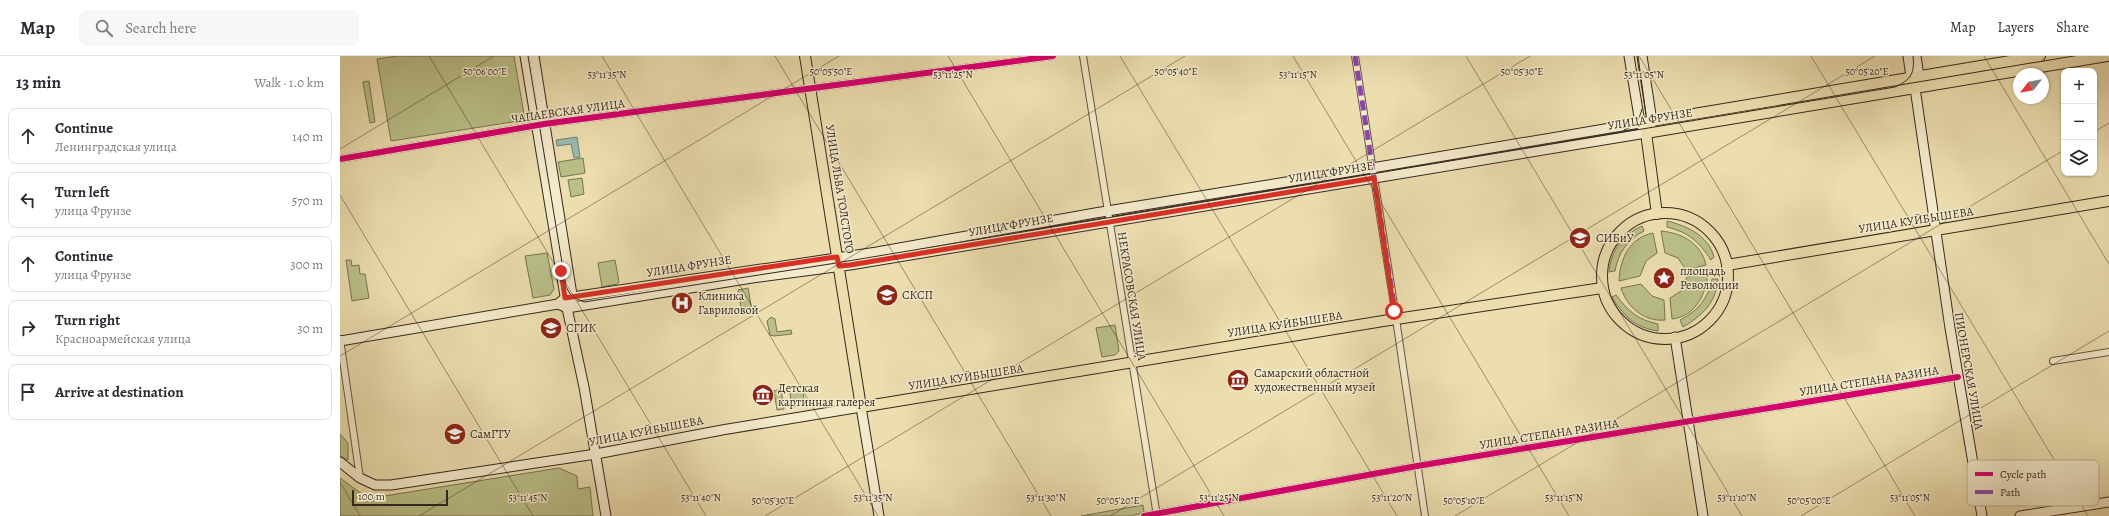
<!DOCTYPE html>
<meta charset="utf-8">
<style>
:root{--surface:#fff;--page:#f7f7f7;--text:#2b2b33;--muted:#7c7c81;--line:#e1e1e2}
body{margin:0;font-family:Alegreya,serif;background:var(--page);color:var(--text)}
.controls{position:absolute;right:12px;top:12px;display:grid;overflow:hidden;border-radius:8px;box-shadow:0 1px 3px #0004}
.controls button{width:36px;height:36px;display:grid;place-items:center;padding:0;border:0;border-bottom:1px solid var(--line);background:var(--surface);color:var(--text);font:20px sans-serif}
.compass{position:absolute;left:1673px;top:12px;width:36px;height:36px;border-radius:50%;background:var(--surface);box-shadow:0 1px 3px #0004;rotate:239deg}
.scale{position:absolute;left:12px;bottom:10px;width:96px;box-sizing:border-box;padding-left:4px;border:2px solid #36271f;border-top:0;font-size:11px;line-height:14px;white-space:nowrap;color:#36271f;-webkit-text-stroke:3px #f3eacb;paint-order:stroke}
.stop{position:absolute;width:12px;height:12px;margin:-9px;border:3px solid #d93025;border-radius:50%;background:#fff}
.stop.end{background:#d93025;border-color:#fff;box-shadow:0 1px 4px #0008}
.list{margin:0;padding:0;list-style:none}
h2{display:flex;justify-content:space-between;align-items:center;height:52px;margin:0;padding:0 16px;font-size:17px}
h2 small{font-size:13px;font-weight:400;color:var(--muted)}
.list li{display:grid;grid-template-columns:26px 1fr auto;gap:12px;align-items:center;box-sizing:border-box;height:56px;margin:0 8px 8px;padding:0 8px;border:1px solid var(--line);border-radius:8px}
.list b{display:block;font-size:15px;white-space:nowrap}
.list p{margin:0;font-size:13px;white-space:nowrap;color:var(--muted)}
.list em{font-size:13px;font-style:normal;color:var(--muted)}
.icon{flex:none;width:22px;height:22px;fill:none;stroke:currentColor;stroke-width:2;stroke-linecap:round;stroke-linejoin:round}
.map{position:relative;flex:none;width:1769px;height:460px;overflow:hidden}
header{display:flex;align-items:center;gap:24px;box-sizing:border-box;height:56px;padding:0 20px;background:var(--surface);border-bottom:1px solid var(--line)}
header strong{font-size:19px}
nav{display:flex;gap:22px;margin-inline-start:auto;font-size:14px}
.search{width:280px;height:36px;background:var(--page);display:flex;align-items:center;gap:10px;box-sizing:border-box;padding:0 14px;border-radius:8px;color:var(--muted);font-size:15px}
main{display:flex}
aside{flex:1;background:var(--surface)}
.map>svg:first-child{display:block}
</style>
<header>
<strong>Map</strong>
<div class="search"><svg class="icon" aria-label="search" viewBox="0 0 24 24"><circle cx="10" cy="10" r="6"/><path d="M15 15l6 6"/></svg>Search here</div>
<nav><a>Map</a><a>Layers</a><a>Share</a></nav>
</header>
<main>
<aside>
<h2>13 min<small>Walk · 1.0 km</small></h2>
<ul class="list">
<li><svg class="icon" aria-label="ahead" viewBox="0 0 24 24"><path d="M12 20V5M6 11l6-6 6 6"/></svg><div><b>Continue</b><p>Ленинградская улица</p></div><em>140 m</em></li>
<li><svg class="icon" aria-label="left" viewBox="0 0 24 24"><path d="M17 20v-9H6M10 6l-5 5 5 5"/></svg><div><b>Turn left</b><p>улица Фрунзе</p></div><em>570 m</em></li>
<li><svg class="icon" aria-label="ahead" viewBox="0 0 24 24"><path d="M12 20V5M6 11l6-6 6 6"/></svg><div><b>Continue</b><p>улица Фрунзе</p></div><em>300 m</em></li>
<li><svg class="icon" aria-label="right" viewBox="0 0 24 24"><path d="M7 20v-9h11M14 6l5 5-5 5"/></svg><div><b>Turn right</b><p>Красноармейская улица</p></div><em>30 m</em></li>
<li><svg class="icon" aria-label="arrive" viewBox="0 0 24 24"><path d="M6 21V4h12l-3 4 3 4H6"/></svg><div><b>Arrive at destination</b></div></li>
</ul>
</aside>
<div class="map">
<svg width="1769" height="460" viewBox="0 0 1769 460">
<rect width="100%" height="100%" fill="#ecdeaf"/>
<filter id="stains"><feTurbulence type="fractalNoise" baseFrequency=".005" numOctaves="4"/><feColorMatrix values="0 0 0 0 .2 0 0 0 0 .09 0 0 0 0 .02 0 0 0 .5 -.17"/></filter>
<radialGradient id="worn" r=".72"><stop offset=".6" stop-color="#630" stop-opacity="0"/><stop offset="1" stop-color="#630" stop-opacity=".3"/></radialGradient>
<g fill="#bac088" stroke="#787454">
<path d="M57,0h117l11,64 -134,21 -14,-82z"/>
<path d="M29,25l6,41 -5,1 -7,-41z"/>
<path d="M243,102l2,15 -24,4 -3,-15z"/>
<path d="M242,122l2,16 -13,3 -3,-17z"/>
<path d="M1327,165c20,5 41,14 47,36l-3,3c-13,-19 -21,-27 -44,-33z"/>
<path d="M1302,170l2,5c-16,8 -26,22 -29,40l-6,1c2,-21 13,-37 33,-46z"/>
<path d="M1321,175c21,2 40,12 45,34l-20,5 -8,-12 -13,-5z"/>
<path d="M1313,177l4,20 -11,8 -6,15 -21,5c1,-22 10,-43 34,-48z"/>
<path d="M207,197l7,36 -4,6 -17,3 -8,-42z"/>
<path d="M6,204h5l1,6 7,-1 1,9h5l4,24 -17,3z"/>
<path d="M275,204l4,22 -2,2 -15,3 -4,-24z"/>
<path d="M1368,217c-2,21 -12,43 -36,46l-2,-21 11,-7 6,-14z"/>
<path d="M1372,223h6c-2,24 -16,37 -35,48l-3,-7c18,-9 28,-21 32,-41z"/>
<path d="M1301,228l11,12 12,4 1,20c-21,2 -38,-13 -44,-32z"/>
<path d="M408,232l4,23 -10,2 -4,-23z"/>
<path d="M1276,239c12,16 22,25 42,29v7c-22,-3 -35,-15 -46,-34z"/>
<path d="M431,261l4,2 2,13 14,-2 1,4 -18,2 -4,-1 -3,-14z"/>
<path d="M775,269l4,26 -4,4 -13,2 -6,-29z"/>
<path d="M462,329l3,20 -13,2 -3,-20z"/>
<path d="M441,333l3,20 -7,1 -3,-19z"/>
<path d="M0,378l8,9v17l-8,-4z"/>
<path d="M219,412l18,8 1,13 12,-2 3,29h-253v-38l26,19h12z"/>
<path d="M803,449l1,8 -14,3h-49z"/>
</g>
<path fill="#99bcaf" stroke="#718075" d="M237,81l3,20 -6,1 -3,-14 -14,2 -1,-6z"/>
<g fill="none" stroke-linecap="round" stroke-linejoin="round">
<g stroke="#645543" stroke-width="8">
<g id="street">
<path d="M743,0l74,460"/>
<path d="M1015,0l40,255"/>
<path d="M0,103l204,-35 509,-68"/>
<path d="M1056,263l29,197"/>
<path d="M0,283l20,139"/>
<path d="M1713,305l56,-9"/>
<path d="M804,460l273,-50 541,-89"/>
</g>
</g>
<g stroke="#36271f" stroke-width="11">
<g id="secondary">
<path d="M185,0l42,252 17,79 22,129"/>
<path d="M194,0l39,245"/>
<path d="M1568,0l3,21"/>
<path d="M1576,0l3,20"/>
<path d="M1575,32l35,240 32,188"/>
<path d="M218,248l7,-6 7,-1 305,-45 218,-39 277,-45 280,-47 -10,-65"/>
<path d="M1335,281l28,179"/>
<path d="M0,285l218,-37 9,4 185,-30 98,-13 796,-132 -6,-10 -11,-67"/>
<path d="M0,406l20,16 15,7h16l205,-31 126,-24 139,-23 18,109"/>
<path d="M1680,460l89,-14"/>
</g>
</g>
<g stroke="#36271f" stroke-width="12">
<g id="primary">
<path d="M465,0l56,351 522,-86 219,-33"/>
<path d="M1306,77l461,-77"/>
<circle cx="1325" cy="220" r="63"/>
<path d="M1317,158l-11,-81 6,-12 388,-65"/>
<path d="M1387,209l382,-64"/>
</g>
</g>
<use href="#street" stroke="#f3eacb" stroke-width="6"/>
<use href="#secondary" stroke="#f3eacb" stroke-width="9"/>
<use href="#primary" stroke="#ecdeaf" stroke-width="10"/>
<g stroke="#36271f" stroke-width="1">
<path d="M188,0l38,231 6,10 12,5 246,-38 1065,-177c16,-7 20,-14 18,-31"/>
<path d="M1298,0l8,58"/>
<path d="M1284,74c11,-4 15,-9 18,-21"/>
</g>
<path stroke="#8e44ad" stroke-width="5" stroke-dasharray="10 5" stroke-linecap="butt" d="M1015,0l40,255"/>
<g stroke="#f3eacb" stroke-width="8">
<g id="cycleway">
<path d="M0,103l204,-35 509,-68"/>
<path d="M804,460l273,-50 541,-89"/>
</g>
</g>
<use href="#cycleway" stroke="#d6006c" stroke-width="6"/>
</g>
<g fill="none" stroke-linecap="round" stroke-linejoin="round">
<path stroke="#d93025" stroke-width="5" d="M221,215l4,27 263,-40 9,-1 2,9 11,-1 524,-87 20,133"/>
</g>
<path fill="none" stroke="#36271f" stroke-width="1" stroke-opacity="0.45" d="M89,0l277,460M262,0l276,460M435,0l276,460M608,0l276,460M780,0l277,460M953,0l276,460M1126,0l276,460M1299,0l276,460M1471,0l277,460M1644,0l125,208M1754,76l15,-9M0,93l154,-93M0,139l193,321M0,300l499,-300M0,426l20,34M79,460l766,-460M425,460l765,-460M770,460l765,-460M1115,460l609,-366M1461,460l308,-185"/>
<defs>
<g id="university-disc" transform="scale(1.15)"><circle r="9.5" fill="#8f2418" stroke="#f3eacb"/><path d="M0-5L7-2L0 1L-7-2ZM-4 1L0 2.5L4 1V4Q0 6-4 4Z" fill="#fff"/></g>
<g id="sight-disc" transform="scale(1.15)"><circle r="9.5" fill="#8f2418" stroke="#f3eacb"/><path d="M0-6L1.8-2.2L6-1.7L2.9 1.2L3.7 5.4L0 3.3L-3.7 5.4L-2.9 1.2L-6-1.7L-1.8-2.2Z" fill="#fff"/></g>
<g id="hospital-disc" transform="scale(1.15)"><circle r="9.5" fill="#8f2418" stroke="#f3eacb"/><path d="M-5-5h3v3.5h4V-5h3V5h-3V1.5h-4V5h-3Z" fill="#fff"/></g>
<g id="museum-disc" transform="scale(1.15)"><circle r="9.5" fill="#8f2418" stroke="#f3eacb"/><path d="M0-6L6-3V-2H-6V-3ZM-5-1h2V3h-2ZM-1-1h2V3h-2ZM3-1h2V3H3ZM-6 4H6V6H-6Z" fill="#fff"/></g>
</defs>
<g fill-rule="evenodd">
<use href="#university-disc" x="1240" y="182"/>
<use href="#sight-disc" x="1324" y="222"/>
<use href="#university-disc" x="547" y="239"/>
<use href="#hospital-disc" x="342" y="247"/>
<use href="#university-disc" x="211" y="272"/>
<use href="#museum-disc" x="898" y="324"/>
<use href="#museum-disc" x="423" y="339"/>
<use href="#university-disc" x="115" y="378"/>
</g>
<g text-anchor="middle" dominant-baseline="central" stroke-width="3" stroke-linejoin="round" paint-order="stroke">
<g font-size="12" fill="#36271f" stroke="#f3eacb">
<text transform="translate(228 55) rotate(-8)">ЧАПАЕВСКАЯ УЛИЦА</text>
<text transform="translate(1310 63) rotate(-9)">УЛИЦА ФРУНЗЕ</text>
<text transform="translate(991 116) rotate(-9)">УЛИЦА ФРУНЗЕ</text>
<text transform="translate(500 133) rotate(81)">УЛИЦА ЛЬВА ТОЛСТОГО</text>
<text transform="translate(1576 164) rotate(-9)">УЛИЦА КУЙБЫШЕВА</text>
<text transform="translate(671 169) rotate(-10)">УЛИЦА ФРУНЗЕ</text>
<text transform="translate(349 210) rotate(-9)">УЛИЦА ФРУНЗЕ</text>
<text transform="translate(792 240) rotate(81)">НЕКРАСОВСКАЯ УЛИЦА</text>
<text transform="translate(945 268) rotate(-9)">УЛИЦА КУЙБЫШЕВА</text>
<text transform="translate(1629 315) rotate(80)">ПИОНЕРСКАЯ УЛИЦА</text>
<text transform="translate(626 321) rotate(-9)">УЛИЦА КУЙБЫШЕВА</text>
<text transform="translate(1529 325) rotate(-9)">УЛИЦА СТЕПАНА РАЗИНА</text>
<text transform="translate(306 375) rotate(-11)">УЛИЦА КУЙБЫШЕВА</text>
<text transform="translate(1209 378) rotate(-9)">УЛИЦА СТЕПАНА РАЗИНА</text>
</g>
<g font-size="12" fill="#36271f" stroke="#f3eacb" text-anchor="start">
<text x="1256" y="182">СИБиУ</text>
<text x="1340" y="215">площадь<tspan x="1340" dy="14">Революции</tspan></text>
<text x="562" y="239">СКСП</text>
<text x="358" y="240">Клиника<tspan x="358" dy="14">Гавриловой</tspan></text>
<text x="226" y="272">СГИК</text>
<text x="914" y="317">Самарский областной<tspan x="914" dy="14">художественный музей</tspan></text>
<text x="438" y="332">Детская<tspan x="438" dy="14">картинная галерея</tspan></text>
<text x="130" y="378">СамГТУ</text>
</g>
</g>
<rect x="1627" y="404" width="132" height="46" rx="6" fill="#f3eacb" stroke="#bab097" stroke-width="1"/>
<rect x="1635" y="416" width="18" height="4" fill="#d6006c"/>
<rect x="1635" y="434" width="18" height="4" fill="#8e44ad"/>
<g font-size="11" fill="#36271f">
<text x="1660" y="422">Cycle path</text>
<text x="1660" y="440">Path</text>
</g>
<g font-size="10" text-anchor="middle" fill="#36271f" stroke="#f3eacb" stroke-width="3" stroke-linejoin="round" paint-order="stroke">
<text x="145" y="19">50°06'00"E</text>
<text x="491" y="19">50°05'50"E</text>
<text x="836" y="19">50°05'40"E</text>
<text x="1182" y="19">50°05'30"E</text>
<text x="1527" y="19">50°05'20"E</text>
<text x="267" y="22">53°11'35"N</text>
<text x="613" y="22">53°11'25"N</text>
<text x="958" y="22">53°11'15"N</text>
<text x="1304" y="22">53°11'05"N</text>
<text x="188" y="445">53°11'45"N</text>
<text x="361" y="445">53°11'40"N</text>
<text x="533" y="445">53°11'35"N</text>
<text x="706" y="445">53°11'30"N</text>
<text x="879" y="445">53°11'25"N</text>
<text x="1052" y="445">53°11'20"N</text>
<text x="1224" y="445">53°11'15"N</text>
<text x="1397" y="445">53°11'10"N</text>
<text x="1570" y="445">53°11'05"N</text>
<text x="433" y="448">50°05'30"E</text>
<text x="778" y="448">50°05'20"E</text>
<text x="1124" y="448">50°05'10"E</text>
<text x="1469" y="448">50°05'00"E</text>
</g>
<rect width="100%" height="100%" filter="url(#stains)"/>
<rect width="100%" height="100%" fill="url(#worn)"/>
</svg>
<div class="controls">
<button>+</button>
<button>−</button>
<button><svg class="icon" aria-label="layers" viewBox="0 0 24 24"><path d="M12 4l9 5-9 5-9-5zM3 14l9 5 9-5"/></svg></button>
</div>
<svg class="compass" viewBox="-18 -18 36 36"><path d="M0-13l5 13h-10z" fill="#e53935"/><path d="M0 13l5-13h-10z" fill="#7c7c81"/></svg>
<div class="scale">100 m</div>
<div class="stop" style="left:1054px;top:255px"></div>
<div class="stop end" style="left:221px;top:215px"></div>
</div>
</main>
